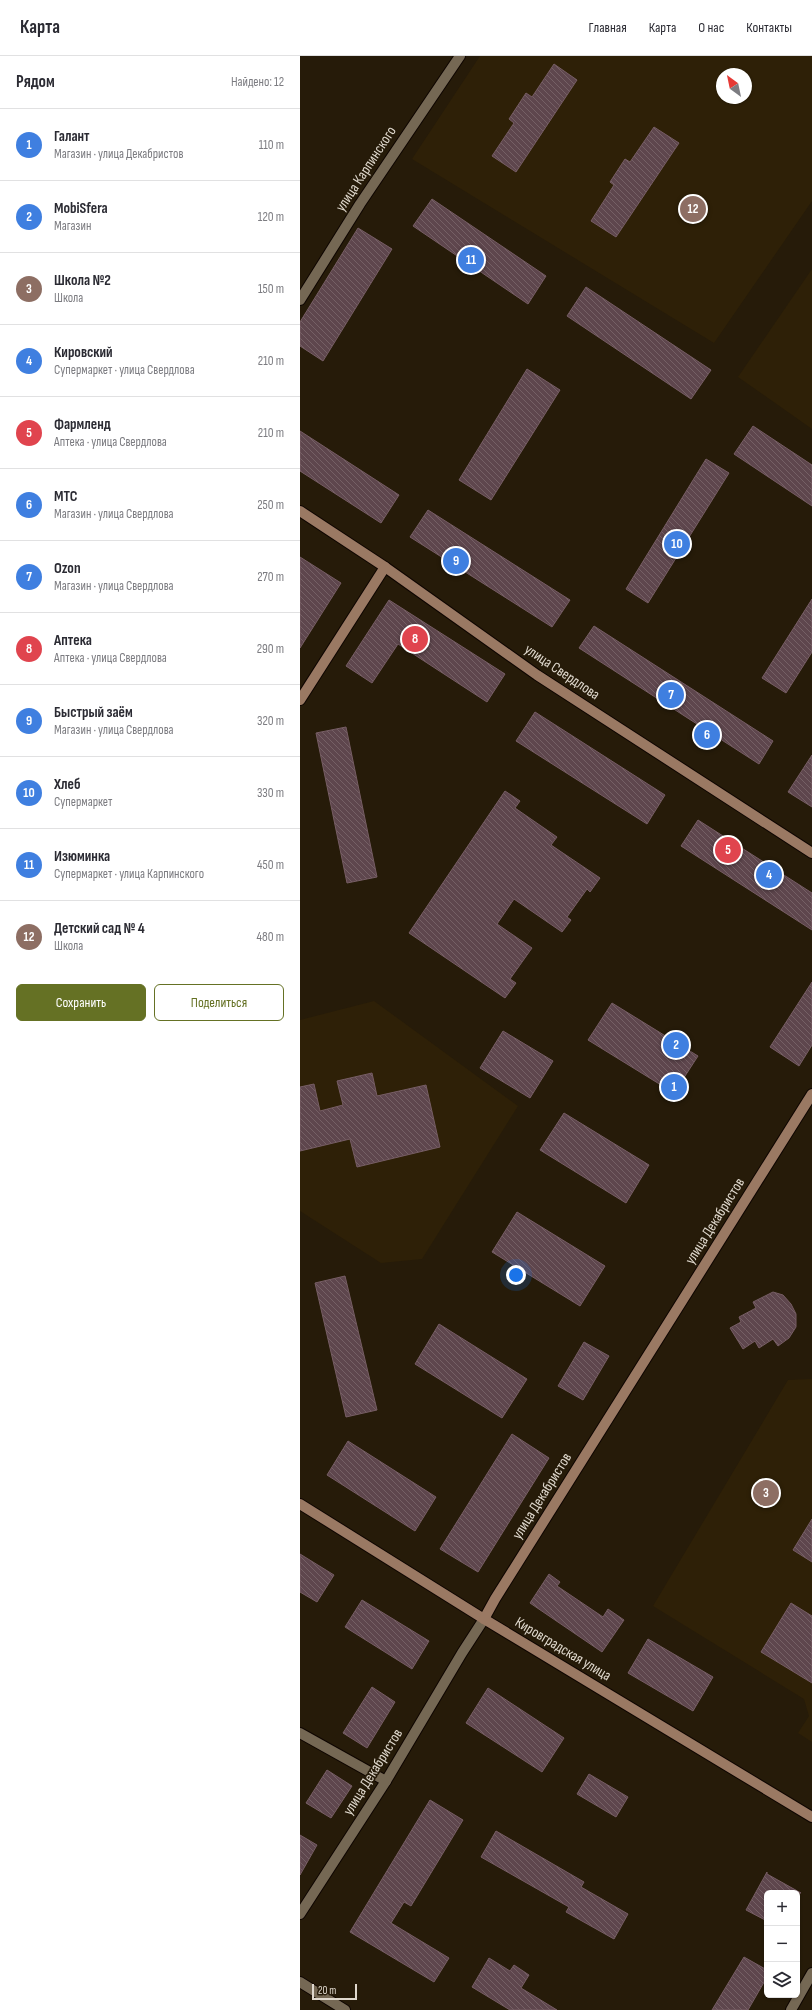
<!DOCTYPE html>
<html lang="ru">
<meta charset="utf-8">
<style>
:root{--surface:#fff;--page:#f2f2f3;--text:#2b2b33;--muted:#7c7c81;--line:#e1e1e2;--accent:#657124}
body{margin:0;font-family:"Sofia Sans Condensed",sans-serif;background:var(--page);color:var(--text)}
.controls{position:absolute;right:12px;bottom:12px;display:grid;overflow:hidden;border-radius:6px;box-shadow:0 1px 3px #0004}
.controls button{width:36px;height:36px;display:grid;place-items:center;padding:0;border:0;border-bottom:1px solid var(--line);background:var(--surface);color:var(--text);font:20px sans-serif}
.compass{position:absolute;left:416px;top:12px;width:36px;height:36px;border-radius:50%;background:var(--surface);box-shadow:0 1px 3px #0004;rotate:327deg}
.scale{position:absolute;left:12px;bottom:10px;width:45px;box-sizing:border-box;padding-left:4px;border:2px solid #dfd8cd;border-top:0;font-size:11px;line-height:14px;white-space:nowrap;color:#dfd8cd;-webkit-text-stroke:3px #261b09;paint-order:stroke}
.you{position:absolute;left:216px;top:1219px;width:14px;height:14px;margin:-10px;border:3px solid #fff;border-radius:50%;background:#1a73e8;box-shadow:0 0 0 6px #1a73e833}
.badge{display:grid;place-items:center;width:26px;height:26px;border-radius:50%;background:var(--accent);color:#fff;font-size:13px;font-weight:700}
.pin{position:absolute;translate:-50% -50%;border:2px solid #fff;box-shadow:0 1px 4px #0006}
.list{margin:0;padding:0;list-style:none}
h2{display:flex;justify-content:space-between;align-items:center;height:52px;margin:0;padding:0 16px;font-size:17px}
h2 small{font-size:13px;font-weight:400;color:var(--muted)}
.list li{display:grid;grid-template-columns:26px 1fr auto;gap:12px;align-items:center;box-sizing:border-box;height:72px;padding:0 16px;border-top:1px solid var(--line)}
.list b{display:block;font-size:15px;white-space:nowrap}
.list p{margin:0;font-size:13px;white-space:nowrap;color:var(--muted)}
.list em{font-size:13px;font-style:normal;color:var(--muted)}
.actions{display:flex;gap:8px;padding:12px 16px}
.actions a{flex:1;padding:9px 0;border:1px solid var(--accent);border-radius:6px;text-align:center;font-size:14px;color:var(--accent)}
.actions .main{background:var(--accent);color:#fff}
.icon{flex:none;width:22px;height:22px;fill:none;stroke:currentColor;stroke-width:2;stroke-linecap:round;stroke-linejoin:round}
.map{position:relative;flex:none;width:512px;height:1954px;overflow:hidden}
header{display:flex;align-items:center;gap:24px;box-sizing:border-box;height:56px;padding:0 20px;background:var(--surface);border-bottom:1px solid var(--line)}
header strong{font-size:19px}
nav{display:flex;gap:22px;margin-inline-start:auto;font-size:14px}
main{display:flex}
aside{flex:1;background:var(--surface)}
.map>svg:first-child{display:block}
</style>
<header>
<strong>Карта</strong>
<nav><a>Главная</a><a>Карта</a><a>О нас</a><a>Контакты</a></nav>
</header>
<main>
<aside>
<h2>Рядом<small>Найдено: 12</small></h2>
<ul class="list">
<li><span class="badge" style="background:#3f7fe0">1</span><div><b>Галант</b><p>Магазин · улица Декабристов</p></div><em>110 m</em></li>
<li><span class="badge" style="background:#3f7fe0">2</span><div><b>MobiSfera</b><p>Магазин</p></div><em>120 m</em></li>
<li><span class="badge" style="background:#8d6e63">3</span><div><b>Школа №2</b><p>Школа</p></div><em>150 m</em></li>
<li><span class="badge" style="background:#3f7fe0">4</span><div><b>Кировский</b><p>Супермаркет · улица Свердлова</p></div><em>210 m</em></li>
<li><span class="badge" style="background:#e0444e">5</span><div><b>Фармленд</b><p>Аптека · улица Свердлова</p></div><em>210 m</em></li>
<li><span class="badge" style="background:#3f7fe0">6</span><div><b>МТС</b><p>Магазин · улица Свердлова</p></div><em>250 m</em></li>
<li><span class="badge" style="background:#3f7fe0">7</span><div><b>Ozon</b><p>Магазин · улица Свердлова</p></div><em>270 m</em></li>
<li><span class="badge" style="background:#e0444e">8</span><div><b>Аптека</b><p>Аптека · улица Свердлова</p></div><em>290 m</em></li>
<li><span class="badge" style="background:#3f7fe0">9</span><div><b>Быстрый заём</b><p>Магазин · улица Свердлова</p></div><em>320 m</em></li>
<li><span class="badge" style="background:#3f7fe0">10</span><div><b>Хлеб</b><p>Супермаркет</p></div><em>330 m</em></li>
<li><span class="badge" style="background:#3f7fe0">11</span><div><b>Изюминка</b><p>Супермаркет · улица Карпинского</p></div><em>450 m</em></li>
<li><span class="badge" style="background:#8d6e63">12</span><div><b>Детский сад № 4</b><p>Школа</p></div><em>480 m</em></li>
</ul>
<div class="actions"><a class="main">Сохранить</a><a>Поделиться</a></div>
</aside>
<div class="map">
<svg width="512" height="1954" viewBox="0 0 512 1954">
<defs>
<pattern id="building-back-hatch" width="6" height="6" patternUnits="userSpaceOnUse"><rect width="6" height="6" fill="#5e464d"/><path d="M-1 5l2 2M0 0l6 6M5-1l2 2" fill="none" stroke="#756065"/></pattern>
</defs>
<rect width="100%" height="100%" fill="#261b09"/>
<g fill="#2e2007" fill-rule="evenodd">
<path d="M180,0h332v145l-98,142 -302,-184zM422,18h24v24h-24z"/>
<path d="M512,213v160l-74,-52z"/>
<path d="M74,945l144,105 -96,153 -41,4 -81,-52v-191z"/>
<path d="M512,1323v363l-14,-9 11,-17 -5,-17 -151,-93 135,-226z"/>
</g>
<g fill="url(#building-back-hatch)" stroke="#765d64">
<path d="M254,8l23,16 -61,92 -24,-16 22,-33 -5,-4 17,-26 6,4z"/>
<path d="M354,71l25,16 -63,94 -25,-16 23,-36 -4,-3 15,-23 5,3z"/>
<path d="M132,143l114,77 -18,28 -115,-78z"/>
<path d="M58,172l34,21 -69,112 -23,-15v-24z"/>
<path d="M286,231l125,83 -20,29 -124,-83z"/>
<path d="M227,313l33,21 -69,110 -32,-20z"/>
<path d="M453,370l59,39v41l-78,-52z"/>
<path d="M0,375l99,64 -18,28 -81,-52z"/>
<path d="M406,403l23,14 -81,130 -22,-14z"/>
<path d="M128,454l142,90 -18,27 -142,-90z"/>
<path d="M0,501l41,26 -41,65z"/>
<path d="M512,543v53l-26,41 -24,-15z"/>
<path d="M89,544l116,74 -18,28 -89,-58 -26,39 -26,-17z"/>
<path d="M294,570l179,115 -14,23 -180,-116z"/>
<path d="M235,656l130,83 -18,29 -131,-83z"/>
<path d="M46,671l31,150 -30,6 -31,-150z"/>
<path d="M512,699v52l-24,-15z"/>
<path d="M205,735l15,10 -5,7 42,29 -6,8 49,33 -10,14 -3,-3 -20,28 4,3 -9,12 -48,-33 -17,25 35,24 -22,31 6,4 -11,15 -96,-65z"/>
<path d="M398,764l114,73v37l-131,-84z"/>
<path d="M512,926v63l-13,21 -29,-19z"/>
<path d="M312,947l86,53 -24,37 -86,-53z"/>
<path d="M203,975l50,30 -23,37 -50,-30z"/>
<path d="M72,1017l5,23 49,-11 14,62 -83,20 -7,-28 -50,12v-64l14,-3 6,27 23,-6 -6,-24z"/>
<path d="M264,1057l85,52 -23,38 -86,-53z"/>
<path d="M217,1156l88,54 -25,40 -88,-54z"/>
<path d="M45,1220l32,134 -31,7 -31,-134z"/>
<path d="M473,1236l10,3 8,9 5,10v13l-7,11 -11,8 -5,-7 -14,9 -4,-7 -12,8 -13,-21 11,-6 -2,-5 17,-9 -3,-6z"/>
<path d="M139,1268l88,55 -25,39 -87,-54z"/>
<path d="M284,1286l25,14 -26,44 -25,-14z"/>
<path d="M212,1378l37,24 -71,114 -38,-23z"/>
<path d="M48,1385l88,56 -21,34 -88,-56z"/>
<path d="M512,1463v43l-19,-12z"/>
<path d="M0,1498l34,21 -17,27 -17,-10z"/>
<path d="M249,1518l11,8 -3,4 46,31 5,-8 16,11 -22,32 -72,-49z"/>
<path d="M62,1544l67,41 -17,28 -67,-42z"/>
<path d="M491,1547l21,13v67l-51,-31z"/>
<path d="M348,1583l65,38 -20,34 -65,-38z"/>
<path d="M72,1631l23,15 -28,46 -24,-15z"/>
<path d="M188,1632l76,50 -22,34 -76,-49z"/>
<path d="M27,1714l25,16 -21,32 -25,-15z"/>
<path d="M289,1718l39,23 -12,20 -39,-23z"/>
<path d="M130,1744l33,20 -52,86 -7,-4 -13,21 58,35 -15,24 -84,-50z"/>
<path d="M196,1775l88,51 -3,5 47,27 -14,25 -48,-27 3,-5 -88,-50z"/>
<path d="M0,1779l17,10 -17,30z"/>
<path d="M467,1816v2l34,19h-34v28l-21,-11z"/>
<path d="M444,1901l23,13v7l-19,33h-36z"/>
<path d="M189,1902l21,13 4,-6 15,10 -8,13 36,22h-47l-38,-23z"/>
</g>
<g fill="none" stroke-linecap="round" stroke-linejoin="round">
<g stroke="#0e0500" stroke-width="12">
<g id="street">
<path d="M0,244l60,-96 100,-148"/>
<path d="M0,1677l86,48"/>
<path d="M0,1858l86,-133 76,-128 22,-34"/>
<path d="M0,1926l45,28"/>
<path d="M491,1954l21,-37"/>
</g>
</g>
<g stroke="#0e0500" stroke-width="12">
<g id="secondary">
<path d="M0,455l85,56 152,108 275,178"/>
<path d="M0,644l85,-133"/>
<path d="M0,1448l184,115 328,198"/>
<path d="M184,1563l11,-20 317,-505"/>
</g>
</g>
<use href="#street" stroke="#756854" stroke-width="10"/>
<use href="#secondary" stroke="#9a7963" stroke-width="10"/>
</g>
<g text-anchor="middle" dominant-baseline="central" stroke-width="3.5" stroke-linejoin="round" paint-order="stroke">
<g font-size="15" fill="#dfd8cd" stroke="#261b09">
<text transform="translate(66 113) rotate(-57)">улица Карпинского</text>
<text transform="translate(262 616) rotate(34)">улица Свердлова</text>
<text transform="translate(415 1165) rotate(-58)">улица Декабристов</text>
<text transform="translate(242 1440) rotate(-58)">улица Декабристов</text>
<text transform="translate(263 1593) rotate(31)">Кировградская улица</text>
<text transform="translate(73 1716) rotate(-58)">улица Декабристов</text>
</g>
</g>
</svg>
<div class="controls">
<button>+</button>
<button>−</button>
<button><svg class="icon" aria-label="layers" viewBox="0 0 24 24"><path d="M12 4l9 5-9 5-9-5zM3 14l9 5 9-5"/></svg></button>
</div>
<svg class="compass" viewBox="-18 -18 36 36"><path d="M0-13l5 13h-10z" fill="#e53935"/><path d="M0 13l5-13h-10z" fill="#7c7c81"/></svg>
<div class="scale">20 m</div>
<div class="you"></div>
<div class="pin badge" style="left:374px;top:1031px;background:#3f7fe0">1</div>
<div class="pin badge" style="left:376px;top:989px;background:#3f7fe0">2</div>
<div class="pin badge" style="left:466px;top:1437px;background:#8d6e63">3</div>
<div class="pin badge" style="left:469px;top:819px;background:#3f7fe0">4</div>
<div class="pin badge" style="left:428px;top:794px;background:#e0444e">5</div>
<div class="pin badge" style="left:407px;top:679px;background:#3f7fe0">6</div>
<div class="pin badge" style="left:371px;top:639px;background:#3f7fe0">7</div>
<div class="pin badge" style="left:115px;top:583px;background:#e0444e">8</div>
<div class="pin badge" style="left:156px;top:505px;background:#3f7fe0">9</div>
<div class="pin badge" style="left:377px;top:488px;background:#3f7fe0">10</div>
<div class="pin badge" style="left:171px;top:204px;background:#3f7fe0">11</div>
<div class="pin badge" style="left:393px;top:153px;background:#8d6e63">12</div>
</div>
</main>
